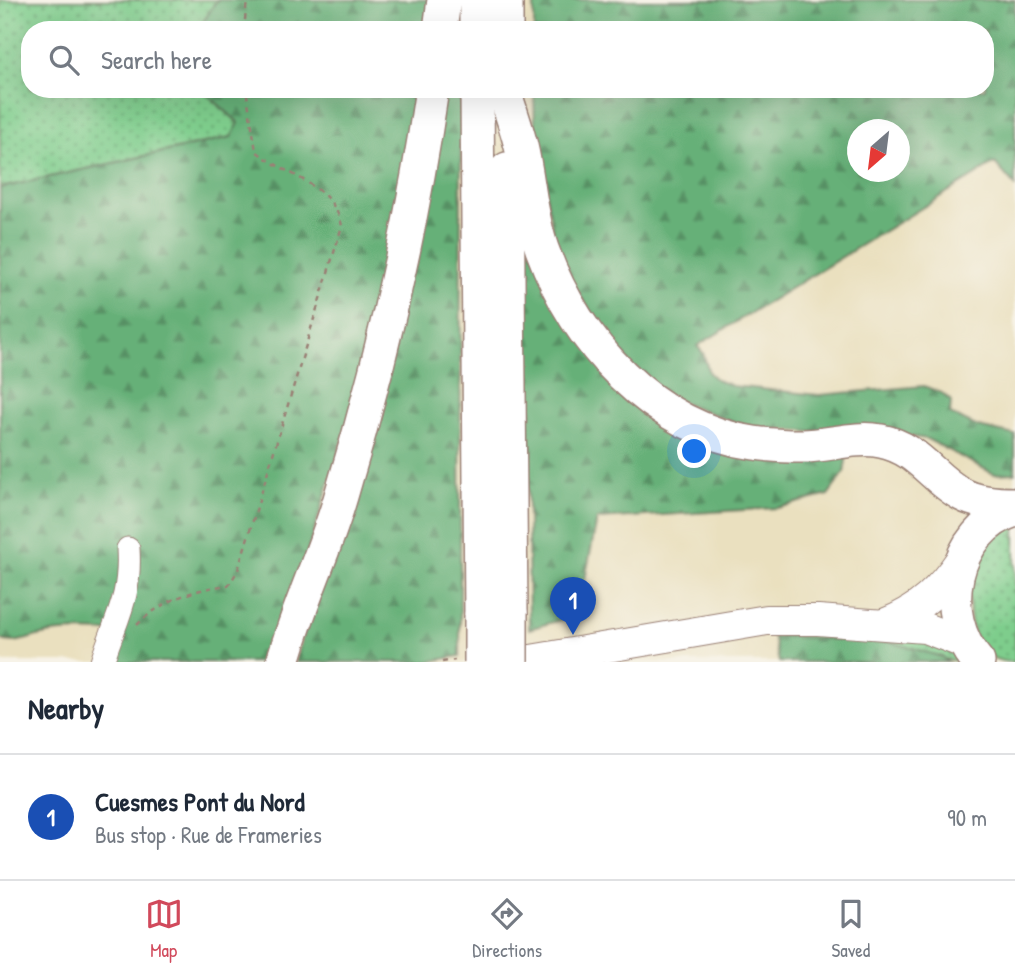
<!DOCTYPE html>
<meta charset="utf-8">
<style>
:root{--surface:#fff;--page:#f6f6f7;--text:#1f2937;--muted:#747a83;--line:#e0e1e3;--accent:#d1495b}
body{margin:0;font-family:"Patrick Hand",sans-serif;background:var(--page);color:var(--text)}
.compass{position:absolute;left:847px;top:119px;width:63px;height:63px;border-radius:50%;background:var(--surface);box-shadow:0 7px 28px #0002;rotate:208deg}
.you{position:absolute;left:695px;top:452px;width:24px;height:24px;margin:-18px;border:5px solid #fff;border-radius:50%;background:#1a73e8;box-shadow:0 0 0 10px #1a73e833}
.badge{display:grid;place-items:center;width:46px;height:46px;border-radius:50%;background:var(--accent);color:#fff;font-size:23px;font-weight:700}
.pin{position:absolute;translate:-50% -58px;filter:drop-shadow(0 2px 4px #0008)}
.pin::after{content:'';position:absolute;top:37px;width:24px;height:21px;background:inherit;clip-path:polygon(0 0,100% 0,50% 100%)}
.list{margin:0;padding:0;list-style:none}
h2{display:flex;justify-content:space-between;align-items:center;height:91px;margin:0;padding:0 28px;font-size:30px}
h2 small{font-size:23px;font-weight:400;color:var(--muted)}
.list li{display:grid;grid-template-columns:46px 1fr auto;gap:21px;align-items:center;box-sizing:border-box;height:126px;padding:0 28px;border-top:2px solid var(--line)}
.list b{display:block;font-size:26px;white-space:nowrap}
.list p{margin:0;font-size:23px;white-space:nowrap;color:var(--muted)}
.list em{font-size:23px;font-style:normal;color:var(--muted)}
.icon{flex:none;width:38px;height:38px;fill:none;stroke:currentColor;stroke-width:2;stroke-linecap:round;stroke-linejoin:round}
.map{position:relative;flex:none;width:1015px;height:662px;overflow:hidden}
.search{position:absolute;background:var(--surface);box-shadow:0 7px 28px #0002;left:21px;right:21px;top:21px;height:77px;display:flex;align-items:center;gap:18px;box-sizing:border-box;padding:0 24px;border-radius:28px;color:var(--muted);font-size:26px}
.sheet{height:217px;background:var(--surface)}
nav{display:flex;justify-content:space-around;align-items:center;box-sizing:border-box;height:98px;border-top:2px solid var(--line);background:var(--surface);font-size:19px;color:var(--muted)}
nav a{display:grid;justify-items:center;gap:4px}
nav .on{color:var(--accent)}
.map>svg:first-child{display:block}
</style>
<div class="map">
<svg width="1015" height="662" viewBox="0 0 1015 662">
<defs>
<pattern id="grass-dots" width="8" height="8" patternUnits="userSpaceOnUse" patternTransform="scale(1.75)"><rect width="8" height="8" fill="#7ecd8c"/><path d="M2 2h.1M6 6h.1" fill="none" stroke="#69a673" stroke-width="1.8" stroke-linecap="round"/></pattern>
<pattern id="forest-firs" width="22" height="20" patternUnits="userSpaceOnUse" patternTransform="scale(1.75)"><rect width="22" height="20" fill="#66b078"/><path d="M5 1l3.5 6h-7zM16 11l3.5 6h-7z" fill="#568f63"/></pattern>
</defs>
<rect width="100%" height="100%" fill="#f7f3e8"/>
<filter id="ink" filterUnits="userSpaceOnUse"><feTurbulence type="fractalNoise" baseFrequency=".0143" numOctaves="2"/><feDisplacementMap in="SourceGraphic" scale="14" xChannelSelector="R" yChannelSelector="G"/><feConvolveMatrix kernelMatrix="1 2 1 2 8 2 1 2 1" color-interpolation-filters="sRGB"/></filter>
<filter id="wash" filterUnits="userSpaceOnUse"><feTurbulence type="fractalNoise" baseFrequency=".00686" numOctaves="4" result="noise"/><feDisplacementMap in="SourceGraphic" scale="28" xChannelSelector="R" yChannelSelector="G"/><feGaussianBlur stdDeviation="1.57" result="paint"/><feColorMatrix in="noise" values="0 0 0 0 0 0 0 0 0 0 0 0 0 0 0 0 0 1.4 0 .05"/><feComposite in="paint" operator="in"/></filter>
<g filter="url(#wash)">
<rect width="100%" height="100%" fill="#eae0bf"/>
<g fill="url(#grass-dots)" stroke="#64765c" stroke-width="2">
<path d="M0,0h217l-19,30h-168v59h171l39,35 -9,13 -231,51z"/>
<path d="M1015,523v139c-41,0 -45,-30 -46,-65 0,-8 -2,-19 1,-27 7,-22 27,-33 45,-47z"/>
<path d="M781,633l143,3 42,26 -186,-26z"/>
</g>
<g fill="url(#forest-firs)" stroke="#586852" stroke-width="2" fill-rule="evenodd">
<path d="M217,0h217l-3,30h-233z"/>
<path d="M534,0h481v186l-20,-23 -298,183 6,7 6,20 8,7 15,6 87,9 105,-9 18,7 9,8 -1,13 28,13 37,8v38l-21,1 -67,-35 -64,-9 -40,3 -79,-7 -75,-29 -52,-43 -58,-92 -24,-124 -1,-49h451v-59h-451zM858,130h42v42h-42z"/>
<path d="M201,89h219l-57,286 -90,287h-168l9,-30c-23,0 -50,-3 -72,3 -14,3 -29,11 -42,4v-451l231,-51 8,-14z"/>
<path d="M438,89h23l-1,567 -34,6h-130z"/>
<path d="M519,234l123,167 205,53 -3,19 -16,22 -51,13 -180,11 -19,96 -49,14 -2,-220 -6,-13z"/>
<path d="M773,636l118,6 51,15 6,5h-169z"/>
</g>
</g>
<g filter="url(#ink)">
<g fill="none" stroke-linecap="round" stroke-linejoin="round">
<g stroke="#9a8075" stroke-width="25">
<path id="minor" d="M102,662c14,-45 29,-63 26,-113"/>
</g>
<g stroke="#9a8075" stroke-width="32">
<g id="major">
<path d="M884,624c35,-13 57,-35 78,-66"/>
<path d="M519,662l248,-42h51l107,8 39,15"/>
</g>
</g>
<g stroke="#9a8075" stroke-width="36">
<g id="highway">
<path d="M476,0v30"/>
<path d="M506,0v30"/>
<path d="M440,30l4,-30"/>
<path d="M477,89l4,526"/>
<path d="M507,100c5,15 10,30 14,46 8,34 9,69 21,103 34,93 110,179 212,194 15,2 32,3 48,3 26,0 53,-10 79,-5 39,8 50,37 82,54 15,8 36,9 52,9"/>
<path d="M507,169l4,444"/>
<path d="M283,662c15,-56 42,-110 58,-166 40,-133 71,-270 91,-407"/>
<path d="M978,662c-42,-47 -26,-132 37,-152"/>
</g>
</g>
<g stroke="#9a8075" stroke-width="2.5" stroke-dasharray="5 5" stroke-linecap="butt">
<path d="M244,30l3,-30"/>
<path d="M137,625c25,-25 57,-36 92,-40l9,-15 104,-344c-9,-42 -56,-50 -86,-75l-10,-62"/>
<path d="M442,662l13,-2"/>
</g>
<use href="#minor" stroke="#fff" stroke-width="23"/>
<use href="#major" stroke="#fff" stroke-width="30"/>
<use href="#highway" stroke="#fff" stroke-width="33"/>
<g stroke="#9a8075" stroke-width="36" stroke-linecap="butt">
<g id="highway-bridge">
<path d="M511,613v49"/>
<path d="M481,662v-47"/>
</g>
</g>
<use href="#highway-bridge" stroke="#fff" stroke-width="33"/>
</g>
</g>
</svg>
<svg class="compass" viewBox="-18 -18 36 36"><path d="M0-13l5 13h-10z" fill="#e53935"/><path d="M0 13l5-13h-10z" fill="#747a83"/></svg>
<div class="you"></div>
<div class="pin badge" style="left:573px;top:635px;background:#1a4fb4">1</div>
<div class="search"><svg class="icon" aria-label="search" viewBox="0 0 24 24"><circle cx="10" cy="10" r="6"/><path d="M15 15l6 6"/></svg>Search here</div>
</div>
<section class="sheet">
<h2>Nearby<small></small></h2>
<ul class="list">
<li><span class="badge" style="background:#1a4fb4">1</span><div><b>Cuesmes Pont du Nord</b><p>Bus stop · Rue de Frameries</p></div><em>90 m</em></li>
</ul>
</section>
<nav>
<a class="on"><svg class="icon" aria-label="map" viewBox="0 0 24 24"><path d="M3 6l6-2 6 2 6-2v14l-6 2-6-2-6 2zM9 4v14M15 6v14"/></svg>Map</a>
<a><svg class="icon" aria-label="directions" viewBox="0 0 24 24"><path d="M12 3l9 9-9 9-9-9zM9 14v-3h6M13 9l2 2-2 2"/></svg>Directions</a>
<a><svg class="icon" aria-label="saved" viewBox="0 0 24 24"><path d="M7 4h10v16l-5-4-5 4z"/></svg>Saved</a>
</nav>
